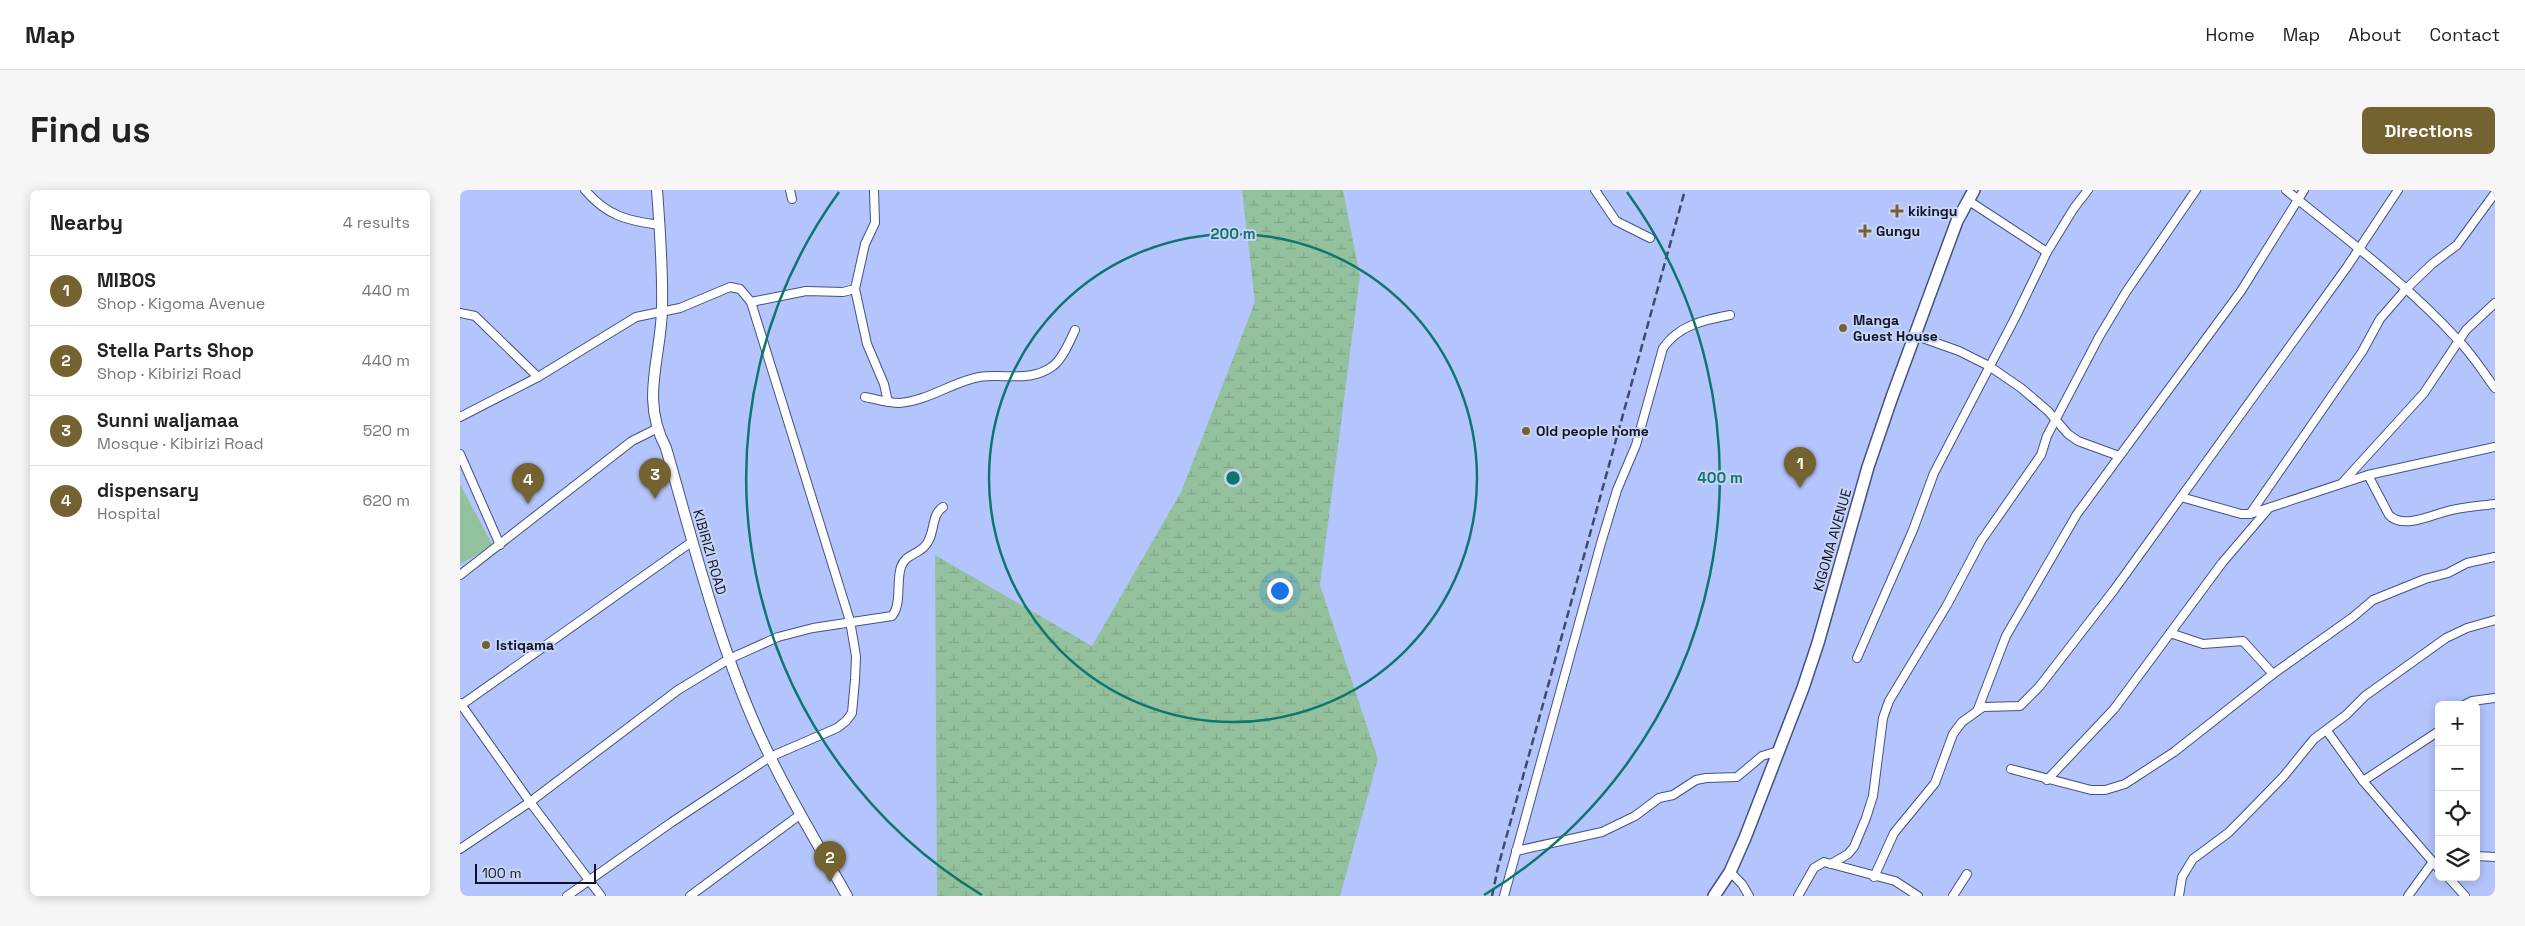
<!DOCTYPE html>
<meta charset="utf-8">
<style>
:root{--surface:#fff;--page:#f6f6f6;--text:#222;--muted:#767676;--line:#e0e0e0;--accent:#746331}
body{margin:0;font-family:"Space Grotesk",sans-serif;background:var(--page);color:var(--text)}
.controls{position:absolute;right:15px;bottom:15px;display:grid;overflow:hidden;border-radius:8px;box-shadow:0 2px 12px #0003}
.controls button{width:45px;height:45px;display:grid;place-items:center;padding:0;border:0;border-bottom:1px solid var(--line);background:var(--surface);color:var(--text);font:25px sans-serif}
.scale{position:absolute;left:15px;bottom:12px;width:121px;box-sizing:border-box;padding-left:5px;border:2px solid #0e1427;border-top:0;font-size:14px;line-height:18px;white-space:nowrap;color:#0e1427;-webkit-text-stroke:4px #c8d4f5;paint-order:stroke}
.you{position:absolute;left:819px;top:400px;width:18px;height:18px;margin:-12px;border:4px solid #fff;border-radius:50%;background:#1a73e8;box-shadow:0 0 0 8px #1a73e833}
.badge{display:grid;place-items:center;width:32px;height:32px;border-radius:50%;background:var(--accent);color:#fff;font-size:16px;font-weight:700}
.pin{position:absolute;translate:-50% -41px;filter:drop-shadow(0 1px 2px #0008)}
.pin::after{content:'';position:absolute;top:26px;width:18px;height:15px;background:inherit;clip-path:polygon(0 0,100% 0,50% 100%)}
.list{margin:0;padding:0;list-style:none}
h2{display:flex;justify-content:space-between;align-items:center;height:65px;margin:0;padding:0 20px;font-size:21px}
h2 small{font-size:16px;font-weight:400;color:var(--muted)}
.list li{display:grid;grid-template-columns:32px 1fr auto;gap:15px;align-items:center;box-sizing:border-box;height:70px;padding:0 20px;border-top:1px solid var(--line)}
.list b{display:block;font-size:19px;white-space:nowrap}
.list p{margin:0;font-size:16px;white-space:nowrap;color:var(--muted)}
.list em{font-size:16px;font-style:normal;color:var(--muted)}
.icon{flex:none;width:28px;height:28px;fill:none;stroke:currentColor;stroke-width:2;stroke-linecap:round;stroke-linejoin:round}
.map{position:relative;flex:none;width:2035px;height:706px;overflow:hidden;border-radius:8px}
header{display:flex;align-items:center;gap:30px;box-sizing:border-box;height:70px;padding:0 25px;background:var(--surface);border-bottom:1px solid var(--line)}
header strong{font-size:24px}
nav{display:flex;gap:28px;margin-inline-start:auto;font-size:18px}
.intro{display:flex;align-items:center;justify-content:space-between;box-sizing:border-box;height:120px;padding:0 30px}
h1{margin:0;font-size:35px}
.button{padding:12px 22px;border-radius:8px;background:var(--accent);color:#fff;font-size:18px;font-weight:700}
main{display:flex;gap:30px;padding:0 30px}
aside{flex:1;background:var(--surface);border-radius:8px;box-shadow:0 2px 12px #0003}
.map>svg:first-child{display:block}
</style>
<header>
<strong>Map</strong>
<nav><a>Home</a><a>Map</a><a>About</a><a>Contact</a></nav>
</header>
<div class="intro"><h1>Find us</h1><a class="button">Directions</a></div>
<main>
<aside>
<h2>Nearby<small>4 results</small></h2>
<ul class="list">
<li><span class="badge">1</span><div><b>MIBOS</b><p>Shop · Kigoma Avenue</p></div><em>440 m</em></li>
<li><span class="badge">2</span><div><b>Stella Parts Shop</b><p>Shop · Kibirizi Road</p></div><em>440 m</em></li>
<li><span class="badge">3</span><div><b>Sunni waljamaa</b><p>Mosque · Kibirizi Road</p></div><em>520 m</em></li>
<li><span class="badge">4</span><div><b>dispensary</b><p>Hospital</p></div><em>620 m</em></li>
</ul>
</aside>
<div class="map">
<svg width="2035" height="706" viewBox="0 0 2035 706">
<defs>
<pattern id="wetland-marsh" width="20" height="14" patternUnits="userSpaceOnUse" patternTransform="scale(1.25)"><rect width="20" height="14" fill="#93c19d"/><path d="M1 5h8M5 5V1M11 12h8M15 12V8" fill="none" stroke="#7ea587"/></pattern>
</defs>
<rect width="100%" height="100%" fill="#b4c5fd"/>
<path fill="url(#wetland-marsh)" d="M782,0h101l17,86 -40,309 58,174 -38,137h-403l-2,-341 157,91 89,-154 74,-190z"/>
<path fill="#93c19d" d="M0,294l33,62 -33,18z"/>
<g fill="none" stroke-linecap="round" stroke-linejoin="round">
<g stroke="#445281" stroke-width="10">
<g id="street">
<path d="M125,0c22,26 43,31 75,35"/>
<path d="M330,0l2,9"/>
<path d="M414,0l1,33 -10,21 -10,45 12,55 17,40 4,18"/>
<path d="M1135,0l21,31 34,17"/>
<path d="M1826,0c59,48 121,94 172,150 14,14 25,32 37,48"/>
<path d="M1509,11l78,51"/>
<path d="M0,123l15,3 63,61"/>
<path d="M1454,145l45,16 30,15 32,22 27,23 20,23 10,7 41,15"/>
<path d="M405,207c11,2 23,6 34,6 29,-2 53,-21 80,-26 26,-4 51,6 74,-11 10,-8 17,-25 22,-36"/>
<path d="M0,227l78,-40 98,-60 44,-9 50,-21 10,2 11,13 55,-11 37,1 12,-3"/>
<path d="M0,264l40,91"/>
<path d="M1908,285l21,40c13,14 41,1 55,-3 16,-5 35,-6 51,-8"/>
<path d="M1883,292l81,-89 42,-63 29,-27"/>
<path d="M1721,307l60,17h9l118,-39 127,-28"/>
<path d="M1790,324l112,-162 18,-33 26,-30 26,-25 25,-19 38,-52"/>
<path d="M0,385l172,-134 24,-12"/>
<path d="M1710,443l33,11 40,-3 30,33"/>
<path d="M1397,468l56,-128 21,-57 81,-155 32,-66 27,-44 14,-18"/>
<path d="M0,513l70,99 71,94"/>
<path d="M2004,515l8,-4 23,-3"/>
<path d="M0,516l233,-165"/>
<path d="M1518,519l28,-73 71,-122 164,-223 63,-101"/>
<path d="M1867,541l36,50 76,88"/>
<path d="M1551,579l80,21h14l20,-6 49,-32 99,-78 80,-57 20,-17 52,-21 23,-6 19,-10 28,-6"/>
<path d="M1587,590l67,-71 108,-146 47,-55"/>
<path d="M1903,591l76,-50"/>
<path d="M0,659l70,-47 148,-112 51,-31 49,-22 35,-9 79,-12c10,-12 4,-34 9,-49 4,-12 15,-12 23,-20 12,-11 6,-32 19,-40"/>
<path d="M1056,661l86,-19 33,-16 24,-18 14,-3 23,-15 10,-2 31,-1 25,-21 16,-5"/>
<path d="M2016,666l19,1"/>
<path d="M1371,674l17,-10 6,-7 12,-29 7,-22 10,-78 6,-17 58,-96 34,-64 60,-86 6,-19 52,-99 27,-45 70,-102"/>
<path d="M1270,682l12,12 7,12"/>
<path d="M1414,687l20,-44 41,-50 18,-49 9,-12 21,-15 37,-1 19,-19 75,-97 233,-323 51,-77"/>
<path d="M1988,687l17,19"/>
<path d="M107,706l105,-74 98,-65 67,-29 9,-7 6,-8 3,-33 1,-24 -6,-35 -99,-319"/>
<path d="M230,706l111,-82"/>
<path d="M1044,706l97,-353 16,-53 19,-45 27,-97c16,-23 41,-28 67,-33"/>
<path d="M1338,706l16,-28 10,-6 71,19 23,15"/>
<path d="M1493,706l14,-22"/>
<path d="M1719,706l3,-19 11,-18 35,-26 14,-14 41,-42 31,-38 32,-24 19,-19 81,-58 21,-10 28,-8"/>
<path d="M1948,706l24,-33"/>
</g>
</g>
<g stroke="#445281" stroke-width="12">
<path id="secondary" d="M197,0c3,40 6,79 5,119 -1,50 -22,90 4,139 27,94 51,191 91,281 26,58 59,112 90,167"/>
</g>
<g stroke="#445281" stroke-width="14">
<path id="primary" d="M1254,706l16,-24 15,-34 58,-150 15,-45 50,-176 24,-70 65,-176 17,-31"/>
</g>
<use href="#street" stroke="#fff" stroke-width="8"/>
<use href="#secondary" stroke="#fff" stroke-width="10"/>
<use href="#primary" stroke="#fff" stroke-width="11"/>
<path stroke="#414b69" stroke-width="2.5" stroke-dasharray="8 4" stroke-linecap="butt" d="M1032,706l6,-29 187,-677"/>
</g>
<g fill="none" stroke="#0f766e" stroke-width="2.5">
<circle cx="773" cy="288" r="244"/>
<path d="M522 705A487 487 0 0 1 379 2M1167 2A487 487 0 0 1 1024 705"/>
</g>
<g fill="#746331" stroke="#c8d4f5" stroke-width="2">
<path d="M1434.5 13.5h5v5h5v5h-5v5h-5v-5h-5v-5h5z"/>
<path d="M1402.5 33.5h5v5h5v5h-5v5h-5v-5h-5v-5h5z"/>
<circle cx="1383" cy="138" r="5"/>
<circle cx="1066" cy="241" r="5"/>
<circle cx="26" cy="455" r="5"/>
</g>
<g text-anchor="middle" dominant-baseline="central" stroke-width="4" stroke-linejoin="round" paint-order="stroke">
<g font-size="14" font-weight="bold" fill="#0e1427" stroke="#c8d4f5" text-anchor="start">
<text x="1448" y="21">kikingu</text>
<text x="1416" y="41">Gungu</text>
<text x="1393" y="130">Manga<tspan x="1393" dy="16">Guest House</tspan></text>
<text x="1076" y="241">Old people home</text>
<text x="36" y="455">Istiqama</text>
</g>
<g font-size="14" fill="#0e1427" stroke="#c8d4f5">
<text transform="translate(1372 350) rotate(-74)">KIGOMA AVENUE</text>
<text transform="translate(250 362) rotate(74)">KIBIRIZI ROAD</text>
</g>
</g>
<circle cx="773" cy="288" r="8" fill="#0f766e" stroke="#c8d4f5" stroke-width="2.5"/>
<g font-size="15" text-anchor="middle" font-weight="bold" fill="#0f766e" stroke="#c8d4f5" stroke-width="4" stroke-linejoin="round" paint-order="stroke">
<text x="773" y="49">200 m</text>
<text x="1260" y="293">400 m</text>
</g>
</svg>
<div class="controls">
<button>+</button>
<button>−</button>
<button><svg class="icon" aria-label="locate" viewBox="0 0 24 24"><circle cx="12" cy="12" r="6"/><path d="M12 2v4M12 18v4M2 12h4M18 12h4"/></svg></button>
<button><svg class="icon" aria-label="layers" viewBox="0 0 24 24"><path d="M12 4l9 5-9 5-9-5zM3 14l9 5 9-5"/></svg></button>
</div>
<div class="scale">100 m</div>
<div class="you"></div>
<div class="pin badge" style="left:1340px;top:298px">1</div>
<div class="pin badge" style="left:370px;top:692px">2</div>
<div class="pin badge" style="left:195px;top:309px">3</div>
<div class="pin badge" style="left:68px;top:314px">4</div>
</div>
</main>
